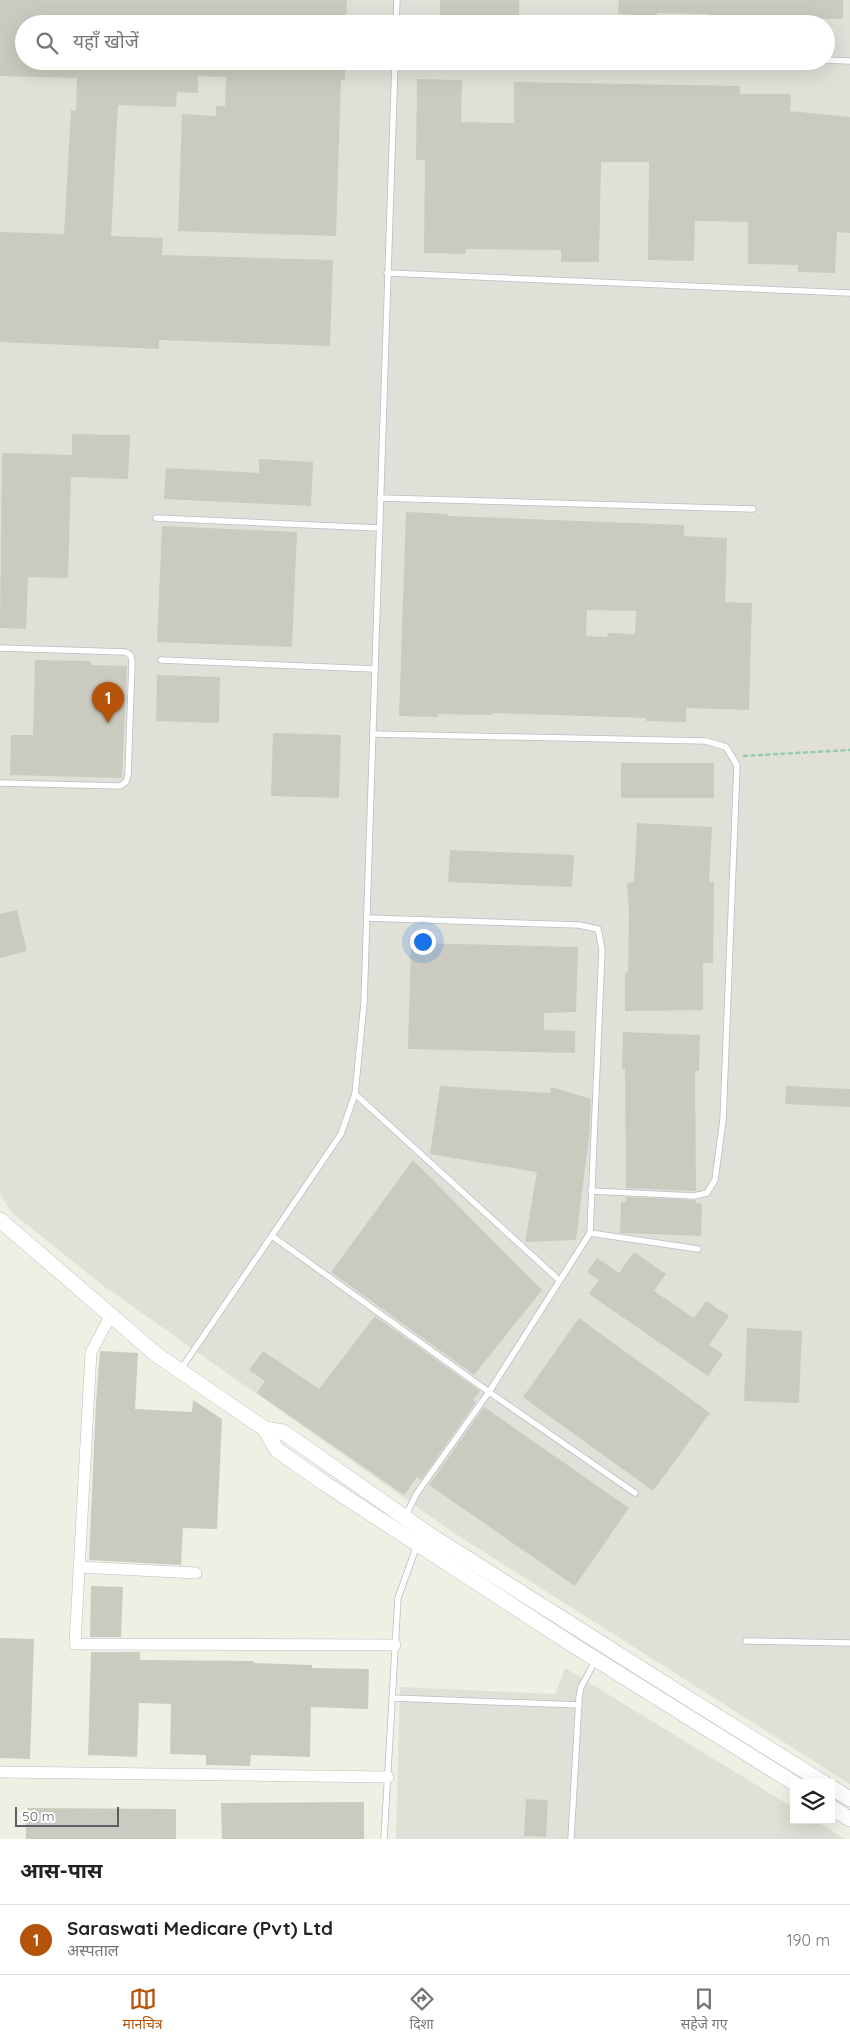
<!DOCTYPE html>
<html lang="hi">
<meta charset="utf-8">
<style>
:root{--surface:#fff;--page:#f2f2f2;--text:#222;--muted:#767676;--line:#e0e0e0;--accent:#b45309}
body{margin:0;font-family:Quicksand,"Noto Sans Devanagari",sans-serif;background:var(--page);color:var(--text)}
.controls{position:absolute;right:15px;bottom:15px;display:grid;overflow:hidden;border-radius:0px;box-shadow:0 5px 20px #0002}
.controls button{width:45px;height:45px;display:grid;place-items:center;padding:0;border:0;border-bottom:1px solid var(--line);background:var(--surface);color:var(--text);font:25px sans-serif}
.scale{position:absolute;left:15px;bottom:12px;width:104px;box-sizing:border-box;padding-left:5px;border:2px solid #5c5e65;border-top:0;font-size:14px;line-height:18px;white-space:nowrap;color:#5c5e65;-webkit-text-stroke:4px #fff;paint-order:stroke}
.you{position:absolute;left:422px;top:941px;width:18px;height:18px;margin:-12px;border:4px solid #fff;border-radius:50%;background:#1a73e8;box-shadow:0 0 0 8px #1a73e833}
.badge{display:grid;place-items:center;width:32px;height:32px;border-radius:50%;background:var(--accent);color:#fff;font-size:16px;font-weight:700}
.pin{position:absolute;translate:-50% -41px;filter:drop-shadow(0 1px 2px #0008)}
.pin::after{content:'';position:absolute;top:26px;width:18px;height:15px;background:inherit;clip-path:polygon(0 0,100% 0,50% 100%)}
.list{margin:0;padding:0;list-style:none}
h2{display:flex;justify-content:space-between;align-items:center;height:65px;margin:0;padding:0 20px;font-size:21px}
h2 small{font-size:16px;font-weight:400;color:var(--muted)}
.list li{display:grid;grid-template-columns:32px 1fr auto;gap:15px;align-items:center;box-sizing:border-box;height:70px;padding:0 20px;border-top:1px solid var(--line)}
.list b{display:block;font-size:19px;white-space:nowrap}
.list p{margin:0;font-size:16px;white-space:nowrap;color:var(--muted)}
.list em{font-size:16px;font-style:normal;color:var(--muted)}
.icon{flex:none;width:28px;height:28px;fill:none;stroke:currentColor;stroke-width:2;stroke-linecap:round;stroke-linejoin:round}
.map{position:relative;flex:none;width:850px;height:1839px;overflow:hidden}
.search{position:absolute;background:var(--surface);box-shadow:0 5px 20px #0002;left:15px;right:15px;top:15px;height:55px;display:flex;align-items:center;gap:12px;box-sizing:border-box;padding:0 18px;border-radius:28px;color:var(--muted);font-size:19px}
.sheet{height:135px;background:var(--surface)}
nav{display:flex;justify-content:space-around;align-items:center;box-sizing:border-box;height:70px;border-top:1px solid var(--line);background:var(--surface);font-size:14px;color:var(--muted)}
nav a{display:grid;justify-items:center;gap:2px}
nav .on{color:var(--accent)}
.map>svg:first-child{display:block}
</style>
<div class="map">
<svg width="850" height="1839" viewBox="0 0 850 1839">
<rect width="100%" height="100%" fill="#efefe4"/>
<g fill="#e0e0d8" fill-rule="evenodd">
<path d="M0,0h850v1784l-396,-251 -349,-246 -94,-75 -11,-18zM24,24h802v37h-802z"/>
<path d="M565,1668l229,140v12h20l31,19h-449l4,-152 155,7z"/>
</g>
<g fill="#cacac0" fill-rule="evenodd">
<path d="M0,0h347l-1,24h-322v37h321v19h-4l-5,156 -158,-5 4,-117 34,2v-10h9l1,-29 -28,-1v17l-21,-1 -1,15 -58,-2 -7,131 52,2 -1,17 171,5 -3,86 -171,-6v9l-159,-7v-110l64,2 7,-124 5,1 1,-33 -77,-2z"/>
<rect x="440" y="0" width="79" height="24"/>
<path d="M619,0h224v19l-90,-2v7h-44v-10l-52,-1v3l-39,-2z"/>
<path d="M417,79l45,1 -1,42 53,1v-41l226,4v8h51l-1,17 60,6v116l-13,-1 -2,41 -37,-1v-7l-50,-1v-42l-53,-1 -1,40 -46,-1 1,-98h-48l-2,100h-38v-12l-95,-1 -1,5 -41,-1 1,-93h-9z"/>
<path d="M72,434l58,1 -2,44 -57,-2 -3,101 -40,-1 -2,52 -26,-1 2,-175 70,2z"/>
<path d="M259,459l54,3 -2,44 -147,-7 2,-31 93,5z"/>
<path d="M406,512l42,2v2l236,9v11l43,2 -2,64 27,1 -3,107 -63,-2v14l-40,-1v-3l-154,-5v2l-54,-1v3l-39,-1zM587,610l49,1 -1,23 -27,-1 -1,4 -21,-1z"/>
<path d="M162,526l135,6 -5,115 -135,-5z"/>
<path d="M35,660l56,1v4l36,1 -5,112 -112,-3 1,-40h22z"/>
<path d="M157,675l63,2 -1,46 -63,-2z"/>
<path d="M273,733l68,2 -2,63 -68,-2z"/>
<rect x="621" y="763" width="93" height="35"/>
<path d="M637,823l75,4 -3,55h5l-1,81h-10v47l-78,1v-38l3,-1 1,-59 -2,-30 7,-1z"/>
<path d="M450,850l124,5 -2,32 -124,-5z"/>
<path d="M17,910l10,41 -27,7v-44z"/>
<path d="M411,943l167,4 -2,65 -32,1v17l31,1v22l-167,-4z"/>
<path d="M623,1032l77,3 -1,36h-4l1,120 -70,-3 -1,-119h-3z"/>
<path d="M440,1086l110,7 1,-6 40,12 -2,38 -13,103 -51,2 12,-70 -107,-18z"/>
<path d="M786,1086l64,3v18l-65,-3z"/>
<path d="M413,1160l129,130 -68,85 -143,-103z"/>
<path d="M626,1197l70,3v3l6,1 -1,32 -81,-3 1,-31h5z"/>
<path d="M634,1252l32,22 -12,17 40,27 12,-17 23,15 -20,29 14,9 -15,22 -119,-82 10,-14 -12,-8 10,-14 22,15z"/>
<path d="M375,1316l105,75 -7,9 3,2 -55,78 -4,-3 -13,18 -147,-102 8,-12 -16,-11 14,-19 56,38z"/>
<path d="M579,1318l131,95 -57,78 -130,-94z"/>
<path d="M747,1328l55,3 -3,72 -55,-2z"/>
<path d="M100,1351l38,2 -3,56 57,3 1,-12 29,19 -5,110 -34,-1 -2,37 -92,-5 7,-158z"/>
<path d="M484,1407l145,101 -54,78 -146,-101z"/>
<path d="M91,1586l32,1 -2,50h-31z"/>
<path d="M0,1638l34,1 -4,120 -30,-1z"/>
<path d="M91,1652h49v8l114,1v2l58,2v3l57,1 -1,40 -57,-2 -1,50 -59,-2 -1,11 -44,-1v-10l-36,-1 1,-50 -32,-1 -2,54 -49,-2z"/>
<path d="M526,1799l22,1 -2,37 -22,-1z"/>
<path d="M364,1802v37h-142l-1,-36z"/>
<path d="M26,1808l150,1v30h-150z"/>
</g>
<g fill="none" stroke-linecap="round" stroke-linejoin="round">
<g stroke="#bbbcc3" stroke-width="7">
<g id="lane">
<path d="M396,24l1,-24"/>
<path d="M826,60l24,1"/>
<path d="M387,273l463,20"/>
<path d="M380,498l373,11"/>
<path d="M156,518l223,10"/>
<path d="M0,648l126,4 5,4 1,6 -4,113 -2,7 -6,4 -120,-3"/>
<path d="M161,660l214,9"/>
<path d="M373,734l333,7 20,6 11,18 -14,355 -8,60 -8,13 -13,3 -103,-5"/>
<path d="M367,918l212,7 19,4 4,20 -12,284 -101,159 -72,101 -12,24"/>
<path d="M355,1094l204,186"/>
<path d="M590,1233l108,16"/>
<path d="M272,1236l217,156 146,101"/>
<path d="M181,1369l160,-235 14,-40 9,-91 31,-942"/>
<path d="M746,1641l104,2"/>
<path d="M392,1698l187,7"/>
<path d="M384,1839l14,-241 19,-53"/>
<path d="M571,1839l8,-141 2,-11 14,-26"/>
</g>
</g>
<g stroke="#bbbcc3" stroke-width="12">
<g id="street">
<path d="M111,1315l-20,37 -16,292 320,1"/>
<path d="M79,1567l117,6"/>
<path d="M0,1772l388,5"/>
</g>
</g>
<g stroke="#bec0c8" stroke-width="16">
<g id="secondary">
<path d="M0,1220l157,135 108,74 18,3 144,101 251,159 146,91"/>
<path d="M265,1429l12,21 50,35 246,160 221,138"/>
<path d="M831,1787l19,12"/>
<path d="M831,1807l19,12"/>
</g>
</g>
<path stroke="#97cab1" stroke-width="2.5" stroke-dasharray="5 2.5" stroke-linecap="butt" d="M743,756l107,-6"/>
<use href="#lane" stroke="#fff" stroke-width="5.5"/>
<use href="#street" stroke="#fff" stroke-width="11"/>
<use href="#secondary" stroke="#fff" stroke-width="15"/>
</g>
</svg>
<div class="controls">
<button><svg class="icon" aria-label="layers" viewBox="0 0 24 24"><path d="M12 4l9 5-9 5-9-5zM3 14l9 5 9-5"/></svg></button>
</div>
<div class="scale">50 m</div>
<div class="you"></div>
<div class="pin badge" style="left:108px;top:723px">1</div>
<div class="search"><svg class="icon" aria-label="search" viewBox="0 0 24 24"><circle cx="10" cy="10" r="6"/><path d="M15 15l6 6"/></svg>यहाँ खोजें</div>
</div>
<section class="sheet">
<h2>आस-पास<small></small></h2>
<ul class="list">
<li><span class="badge">1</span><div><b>Saraswati Medicare (Pvt) Ltd</b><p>अस्पताल</p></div><em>190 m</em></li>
</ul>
</section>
<nav>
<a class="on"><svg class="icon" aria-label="map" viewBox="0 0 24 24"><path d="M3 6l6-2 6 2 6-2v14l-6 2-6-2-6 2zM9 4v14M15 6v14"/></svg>मानचित्र</a>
<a><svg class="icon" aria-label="directions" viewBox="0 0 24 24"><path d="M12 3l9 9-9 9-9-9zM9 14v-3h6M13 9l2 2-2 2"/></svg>दिशा</a>
<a><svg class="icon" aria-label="saved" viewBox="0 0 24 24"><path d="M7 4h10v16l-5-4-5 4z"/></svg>सहेजे गए</a>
</nav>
